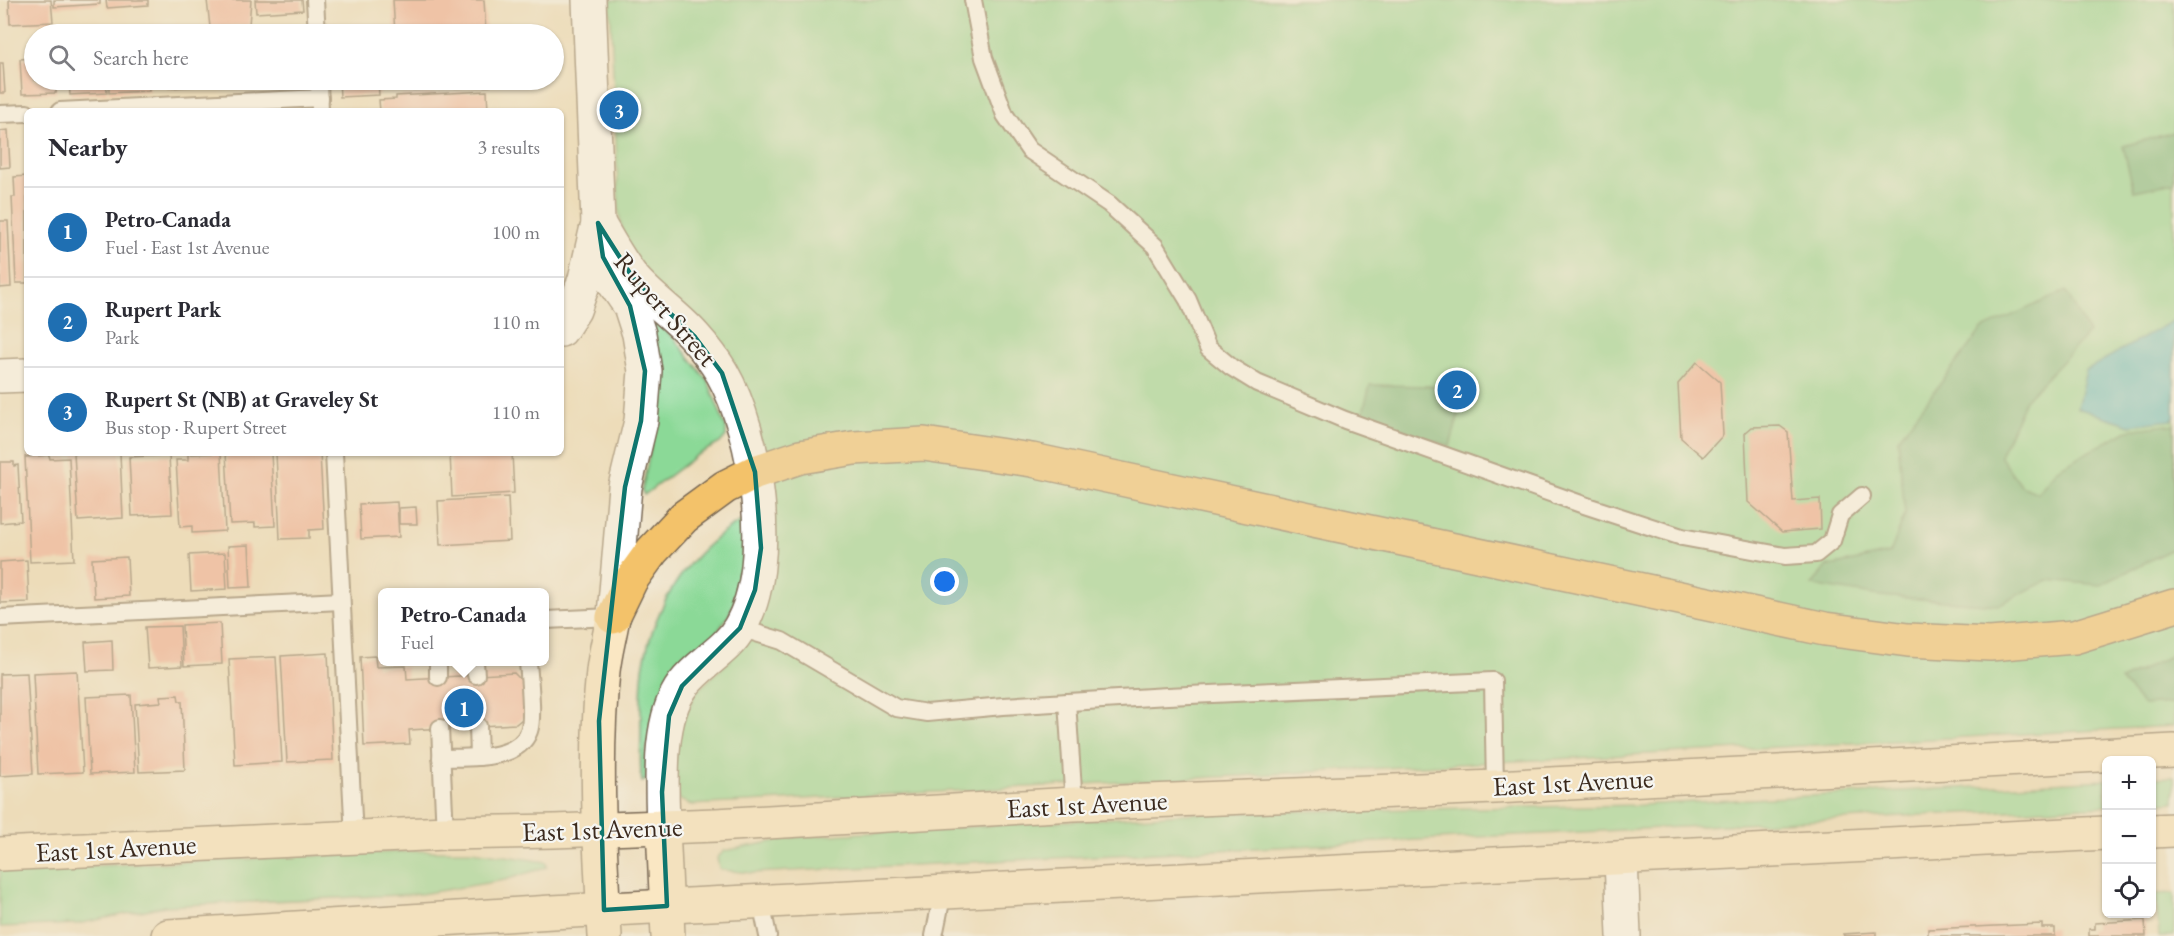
<!DOCTYPE html>
<meta charset="utf-8">
<style>
:root{--surface:#fff;--page:#f7f7f7;--text:#2b2b33;--muted:#7c7c81;--line:#e1e1e2;--accent:#1f6fb2}
body{margin:0;font-family:"EB Garamond",serif;background:var(--page);color:var(--text)}
.controls{position:absolute;right:18px;bottom:18px;display:grid;overflow:hidden;border-radius:9px;box-shadow:0 2px 4px #0004}
.controls button{width:54px;height:54px;display:grid;place-items:center;padding:0;border:0;border-bottom:2px solid var(--line);background:var(--surface);color:var(--text);font:30px sans-serif}
.you{position:absolute;left:945px;top:582px;width:21px;height:21px;margin:-15px;border:4px solid #fff;border-radius:50%;background:#1a73e8;box-shadow:0 0 0 9px #1a73e833}
.badge{display:grid;place-items:center;width:39px;height:39px;border-radius:50%;background:var(--accent);color:#fff;font-size:20px;font-weight:700}
.pin{position:absolute;translate:-50% -50%;border:3px solid #fff;box-shadow:0 2px 6px #0006}
.popup{position:absolute;left:378px;top:588px;width:171px;height:78px;box-sizing:border-box;display:grid;place-content:center;border-radius:9px;background:var(--surface);filter:drop-shadow(0 2px 4px #0005);font-size:20px;white-space:nowrap;color:var(--muted)}
.popup b{font-size:22px;color:var(--text)}
.popup::after{content:'';position:absolute;left:50%;top:100%;margin-left:-12px;border:12px solid transparent;border-top-color:var(--surface)}
.list{margin:0;padding:0;list-style:none}
h2{display:flex;justify-content:space-between;align-items:center;height:78px;margin:0;padding:0 24px;font-size:26px}
h2 small{font-size:20px;font-weight:400;color:var(--muted)}
.list li{display:grid;grid-template-columns:39px 1fr auto;gap:18px;align-items:center;box-sizing:border-box;height:90px;padding:0 24px;border-top:2px solid var(--line)}
.list b{display:block;font-size:22px;white-space:nowrap}
.list p{margin:0;font-size:20px;white-space:nowrap;color:var(--muted)}
.list em{font-size:20px;font-style:normal;color:var(--muted)}
.icon{flex:none;width:33px;height:33px;fill:none;stroke:currentColor;stroke-width:2;stroke-linecap:round;stroke-linejoin:round}
.map{position:relative;flex:none;width:2174px;height:936px;overflow:hidden}
.search{position:absolute;background:var(--surface);box-shadow:0 2px 4px #0004;left:24px;top:24px;width:540px;height:66px;display:flex;align-items:center;gap:15px;box-sizing:border-box;padding:0 21px;border-radius:33px;color:var(--muted);font-size:22px}
.panel{position:absolute;background:var(--surface);box-shadow:0 2px 4px #0004;left:24px;top:108px;width:540px;height:348px;border-radius:9px}
.map>svg:first-child{display:block}
</style>
<div class="map">
<svg width="2174" height="936" viewBox="0 0 2174 936">
<rect width="100%" height="100%" fill="#f6f6f2"/>
<filter id="ink" filterUnits="userSpaceOnUse"><feTurbulence type="fractalNoise" baseFrequency=".0167" numOctaves="2"/><feDisplacementMap in="SourceGraphic" scale="12" xChannelSelector="R" yChannelSelector="G"/><feConvolveMatrix kernelMatrix="1 2 1 2 8 2 1 2 1" color-interpolation-filters="sRGB"/></filter>
<filter id="wash" filterUnits="userSpaceOnUse"><feTurbulence type="fractalNoise" baseFrequency=".008" numOctaves="4" result="noise"/><feDisplacementMap in="SourceGraphic" scale="24" xChannelSelector="R" yChannelSelector="G"/><feGaussianBlur stdDeviation="1.35" result="paint"/><feColorMatrix in="noise" values="0 0 0 0 0 0 0 0 0 0 0 0 0 0 0 0 0 1.4 0 .05"/><feComposite in="paint" operator="in"/></filter>
<g filter="url(#wash)">
<rect width="100%" height="100%" fill="#eddcb9"/>
<g fill="#8bd997" stroke="#63825a" stroke-width="1.5">
<path d="M610,0h1564v726l-1483,79 -11,-5 -7,-14 4,-53 19,-41 33,-31 37,-199 -142,-223 -5,-26z"/>
<path d="M652,320l22,18 34,43 18,47v8l-6,7 -23,12 -53,40 -2,-5 13,-63z"/>
<path d="M741,521l2,2v55l-14,37 -79,116 -4,22v27l-4,2c-3,-16 -1,-34 -1,-50 0,-22 -1,-47 3,-69 11,-58 44,-112 97,-142z"/>
<path d="M2174,777v25l-22,2v-26z"/>
<path d="M2106,780v26l-1354,67 -30,-3 -3,-2 -2,-10 7,-7 72,-14 406,-24 438,-8z"/>
<path d="M422,851h51l73,11 1,5 -42,13 -84,14 -256,12 -88,18 -77,3v-57z"/>
<path d="M2174,893v43h-15l-3,-42z"/>
</g>
<g fill="#70b980" stroke="#56724f" stroke-width="1.5">
<path d="M2174,132v51l-40,8 -11,-45z"/>
<path d="M2066,291l23,42 -64,67 -25,56 21,30 17,7 19,-24 71,-39 46,-6v124l-73,37 -53,-5 -50,25 -118,-9 -68,-11 14,-18 64,-14 15,-38 -7,-76 84,-110z"/>
<path d="M1370,385l63,1 29,17 -12,43 -88,-30z"/>
<path d="M2174,654v49l-31,2 -22,-25z"/>
</g>
<path fill="#4ab8c4" stroke="#427171" stroke-width="1.5" d="M2174,320v97l-2,3 -42,5 -53,-17 9,-38z"/>
<g id="blocks">
<g fill="#f2a58f">
<path d="M9,0h42l2,22 -43,2z"/>
<path d="M54,0h46v4l-46,3z"/>
<path d="M106,0h42v5l-41,3z"/>
<path d="M207,0h44l-2,25 -39,2z"/>
<path d="M255,0h47l1,10 -47,3z"/>
<path d="M393,0h91l2,33 -91,1z"/>
<path d="M34,58v22h22v13l-34,1 -2,-35z"/>
<path d="M0,63h3l2,30h-5z"/>
<path d="M69,80h37l1,13 -37,2z"/>
<path d="M109,80h39l1,11 -40,2z"/>
<path d="M169,80h29l1,6 -30,2z"/>
<path d="M339,80h39l1,15 -39,2z"/>
<path d="M405,80h84l1,6 -84,4z"/>
<path d="M487,91l1,20h-108l-1,-11 17,-1v-3z"/>
<path d="M8,130l2,37 -10,1v-37z"/>
<path d="M27,176v107h-11l-4,-86h3l-1,-20z"/>
<path d="M0,221h8l3,66 -11,1z"/>
<path d="M1697,362l23,20 3,53 -20,22 -22,-19 -3,-54z"/>
<path d="M1780,426l8,6 5,69 27,-2 1,30 -39,3 -34,-30 -3,-69 7,-6z"/>
<path d="M74,453h46l3,65 -45,3z"/>
<path d="M221,453l4,78 -33,2v-7l-12,1 -4,-67h12v-6z"/>
<path d="M226,453h45l4,73 -20,1v-4l-25,1z"/>
<path d="M276,453h44l4,76 -15,1v8l-29,1z"/>
<path d="M450,453h62l2,40 -62,4z"/>
<path d="M49,455l1,4 19,-1 5,102 -44,2 -5,-105z"/>
<path d="M169,455l3,59 -40,2 -3,-59z"/>
<path d="M0,462h14v4l4,-1 3,56 -21,2z"/>
<path d="M508,497l2,44 -70,4 -2,-44z"/>
<path d="M397,502l2,35 -38,2 -2,-35z"/>
<path d="M416,507l1,17h-18v-16z"/>
<path d="M249,545l2,42 -21,1 -2,-42z"/>
<path d="M225,553l2,36 -36,2 -2,-36z"/>
<path d="M127,557l2,39 -35,2 -2,-39z"/>
<path d="M27,560l2,42 -29,1v-41z"/>
<path d="M220,623l2,41 -38,2 -2,-41z"/>
<path d="M180,626l2,40 -34,2 -3,-41z"/>
<path d="M112,640l1,30 -26,1 -2,-29z"/>
<path d="M328,653l5,107 -46,2 -6,-106z"/>
<path d="M375,656l1,11 30,-1 1,13 107,-6 9,9 2,31 -3,6 -6,5 -107,6 1,14 -46,2 -4,-89z"/>
<path d="M276,657l6,105 -47,3 -6,-106z"/>
<path d="M77,671l6,101 -45,2 -5,-101z"/>
<path d="M27,673l6,101 -33,2v-102z"/>
<path d="M131,695l4,77 -45,2 -4,-77z"/>
<path d="M178,695l1,6h3l3,69 -46,2 -4,-68 26,-2 -1,-6z"/>
<path d="M2145,920l1,16h-57v-7h6v-6z"/>
<path d="M2042,924v4h13v8h-127v-7z"/>
<path d="M1876,932v4h-32l-1,-2z"/>
</g>
</g>
</g>
<g filter="url(#ink)">
<use href="#blocks" fill-opacity="0" stroke="#796854" stroke-width="1.5"/>
<g fill="none" stroke-linecap="round" stroke-linejoin="round">
<g stroke="#796854" stroke-width="20">
<g id="service">
<path d="M315,0l2,34"/>
<path d="M973,0l11,58 21,57 24,35 80,54 46,42 33,54 20,48 23,19 26,16 88,37 236,84 101,33 103,19 31,-2 16,-13 8,-26 22,-19"/>
<path d="M319,80l1,31"/>
<path d="M60,111l260,-13"/>
<path d="M0,114l27,-1"/>
<path d="M334,453l20,384"/>
<path d="M0,618l341,-17"/>
<path d="M545,620l68,-3"/>
<path d="M740,628l42,13 114,67 31,5 76,-7 165,-10 325,-15 2,106"/>
<path d="M438,662v15"/>
<path d="M475,662l1,13"/>
<path d="M1067,702l7,102"/>
<path d="M478,726l1,31"/>
<path d="M440,728l5,105"/>
<path d="M441,758c27,-1 77,4 88,-27 5,-14 0,-53 -1,-69"/>
<path d="M761,902l7,34"/>
<path d="M934,936l9,-44"/>
</g>
</g>
<g stroke="#796854" stroke-width="36">
<g id="minor">
<path d="M589,0l9,223 5,34 9,23 18,26 9,28 6,37 -4,50 -16,66 -11,128"/>
<path d="M598,223c11,19 21,37 34,54 18,22 44,38 63,60 9,10 20,24 27,36 35,61 55,191 18,254 -13,24 -41,36 -57,58 -26,34 -21,101 -20,142"/>
<path d="M561,330l13,-20 11,-31 11,-48"/>
<path d="M0,376l27,-1"/>
<path d="M1621,858l3,78"/>
</g>
</g>
<g stroke="#796854" stroke-width="36">
<g id="secondary">
<path d="M663,827l5,109"/>
<path d="M2152,831l22,-1"/>
<path d="M0,854l445,-21 109,-2 162,-6 358,-21 421,-17 679,-36"/>
<path d="M168,936l384,-24 1554,-79"/>
<path d="M605,936c-5,-88 -11,-177 -2,-265 2,-18 7,-36 10,-54"/>
</g>
</g>
<g stroke="#796854" stroke-width="36">
<path id="motorway" d="M613,617l18,-37 21,-29 32,-34 41,-30 30,-15 45,-15 54,-9 70,-4 108,16 793,169 83,11 82,4 84,-7 100,-31"/>
</g>
<use href="#service" stroke="#fff" stroke-width="16"/>
<use href="#minor" stroke="#fff" stroke-width="33"/>
<use href="#secondary" stroke="#fae7c3" stroke-width="33"/>
<use href="#motorway" stroke="#f3c26a" stroke-width="33"/>
</g>
</g>
<path d="M0 0H2174V936H0ZM598,223l35,55 62,59 27,36 33,99 6,76 -6,42 -15,38 -58,58 -13,30 -7,76 5,114 -63,4 -5,-189 26,-234 16,-66 4,-50 -15,-65 -27,-49z" fill="#eddcb9" fill-opacity=".55" fill-rule="evenodd"/>
<path fill="none" stroke="#0f766e" stroke-width="4.5" stroke-linejoin="round" d="M598,223l35,55 62,59 27,36 33,99 6,76 -6,42 -15,38 -58,58 -13,30 -7,76 5,114 -63,4 -5,-189 26,-234 16,-66 4,-50 -15,-65 -27,-49z"/>
<g text-anchor="middle" dominant-baseline="central" stroke-width="4.5" stroke-linejoin="round" paint-order="stroke">
<g font-size="27" fill="#3b2a1e" stroke="#f6f6f2">
<text transform="translate(666 309) rotate(49)">Rupert Street</text>
<text transform="translate(1573 782) rotate(-3)">East 1st Avenue</text>
<text transform="translate(1087 804) rotate(-3)">East 1st Avenue</text>
<text transform="translate(602 829) rotate(-2)">East 1st Avenue</text>
<text transform="translate(116 848) rotate(-3)">East 1st Avenue</text>
</g>
</g>
</svg>
<div class="controls">
<button>+</button>
<button>−</button>
<button><svg class="icon" aria-label="locate" viewBox="0 0 24 24"><circle cx="12" cy="12" r="6"/><path d="M12 2v4M12 18v4M2 12h4M18 12h4"/></svg></button>
</div>
<div class="you"></div>
<div class="pin badge" style="left:464px;top:708px">1</div>
<div class="popup"><b>Petro-Canada</b>Fuel</div>
<div class="pin badge" style="left:1457px;top:390px">2</div>
<div class="pin badge" style="left:619px;top:110px">3</div>
<div class="search"><svg class="icon" aria-label="search" viewBox="0 0 24 24"><circle cx="10" cy="10" r="6"/><path d="M15 15l6 6"/></svg>Search here</div>
<section class="panel">
<h2>Nearby<small>3 results</small></h2>
<ul class="list">
<li><span class="badge">1</span><div><b>Petro-Canada</b><p>Fuel · East 1st Avenue</p></div><em>100 m</em></li>
<li><span class="badge">2</span><div><b>Rupert Park</b><p>Park</p></div><em>110 m</em></li>
<li><span class="badge">3</span><div><b>Rupert St (NB) at Graveley St</b><p>Bus stop · Rupert Street</p></div><em>110 m</em></li>
</ul>
</section>
</div>
